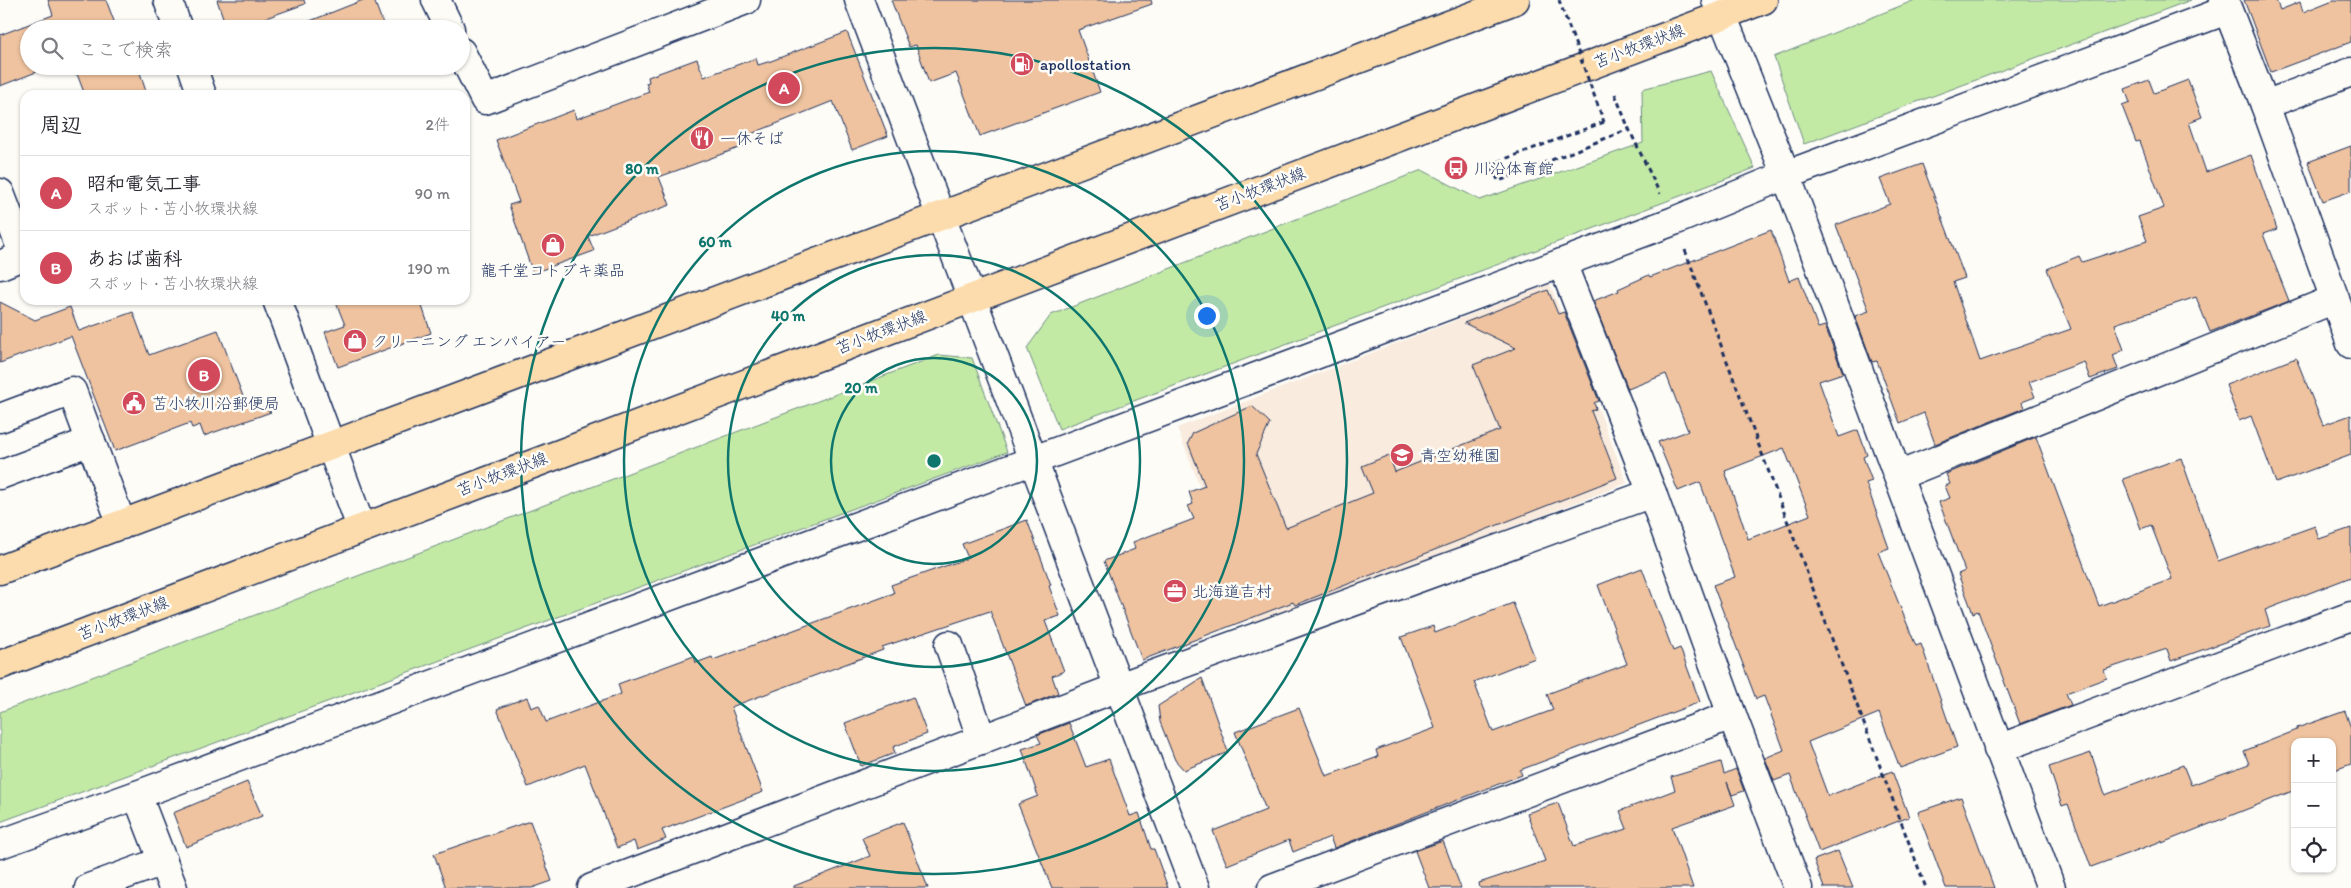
<!DOCTYPE html>
<html lang="ja">
<meta charset="utf-8">
<style>
:root{--surface:#fff;--page:#f7f7f7;--text:#2b2b33;--muted:#7c7c81;--line:#e1e1e2;--accent:#d1495b}
body{margin:0;font-family:Itim,"Klee One",sans-serif;background:var(--page);color:var(--text)}
.controls{position:absolute;right:15px;bottom:15px;display:grid;overflow:hidden;border-radius:10px;box-shadow:0 1px 4px #0004}
.controls button{width:45px;height:45px;display:grid;place-items:center;padding:0;border:0;border-bottom:1px solid var(--line);background:var(--surface);color:var(--text);font:25px sans-serif}
.you{position:absolute;left:1206px;top:315px;width:18px;height:18px;margin:-12px;border:4px solid #fff;border-radius:50%;background:#1a73e8;box-shadow:0 0 0 8px #1a73e833}
.badge{display:grid;place-items:center;width:32px;height:32px;border-radius:50%;background:var(--accent);color:#fff;font-size:16px;font-weight:700}
.pin{position:absolute;translate:-50% -50%;border:2px solid #fff;box-shadow:0 1px 5px #0006}
.list{margin:0;padding:0;list-style:none}
h2{display:flex;justify-content:space-between;align-items:center;height:65px;margin:0;padding:0 20px;font-size:21px}
h2 small{font-size:16px;font-weight:400;color:var(--muted)}
.list li{display:grid;grid-template-columns:32px 1fr auto;gap:15px;align-items:center;box-sizing:border-box;height:75px;padding:0 20px;border-top:1px solid var(--line)}
.list b{display:block;font-size:19px;white-space:nowrap}
.list p{margin:0;font-size:16px;white-space:nowrap;color:var(--muted)}
.list em{font-size:16px;font-style:normal;color:var(--muted)}
.icon{flex:none;width:28px;height:28px;fill:none;stroke:currentColor;stroke-width:2;stroke-linecap:round;stroke-linejoin:round}
.map{position:relative;flex:none;width:2351px;height:888px;overflow:hidden}
.search{position:absolute;background:var(--surface);box-shadow:0 1px 4px #0004;left:20px;top:20px;width:450px;height:55px;display:flex;align-items:center;gap:12px;box-sizing:border-box;padding:0 18px;border-radius:28px;color:var(--muted);font-size:19px}
.panel{position:absolute;background:var(--surface);box-shadow:0 1px 4px #0004;left:20px;top:90px;width:450px;height:215px;border-radius:15px}
.map>svg:first-child{display:block}
</style>
<div class="map">
<svg width="2351" height="888" viewBox="0 0 2351 888">
<rect width="100%" height="100%" fill="#fdfcf7"/>
<filter id="ink" filterUnits="userSpaceOnUse"><feTurbulence type="fractalNoise" baseFrequency=".02" numOctaves="2"/><feDisplacementMap in="SourceGraphic" scale="10" xChannelSelector="R" yChannelSelector="G"/><feConvolveMatrix kernelMatrix="1 2 1 2 8 2 1 2 1" color-interpolation-filters="sRGB"/></filter>
<g filter="url(#ink)">
<path fill="#f9ebdd" d="M1550,284l77,199 -372,143 -78,-198z"/>
<g fill="#c3eaa5" stroke="#6f8c82">
<path d="M1915,0h276l-387,144 -30,-87z"/>
<path d="M1711,71l44,97 -696,261 -32,-81 24,-33 371,-145 58,30 163,-57 -1,-54z"/>
<path d="M939,355l33,3 35,94 -1007,370v-110z"/>
</g>
<g fill="#efc39f" stroke="#1b2f5e" fill-rule="evenodd">
<path d="M48,0h58l11,29h-88v37h23l-52,20v-51l53,-20z"/>
<path d="M217,0h87l1,4 -70,25h-8z"/>
<path d="M363,0h11l11,29h-90v-2z"/>
<path d="M891,0h260l1,4 -74,26 22,62 -120,44 -24,-63 -27,10 -13,-38 -7,2z"/>
<path d="M2244,0h32l4,10 20,-8 3,10 30,-12h18v42l-80,30z"/>
<path d="M847,32l41,104 -36,14 -19,-49 -92,37 3,8 -85,31 11,28 -82,31 6,15 -61,22 -24,-68 10,-3 -23,-62 78,-30 2,9 73,-27 -3,-9 3,-1 -1,-5 49,-18 7,18 52,-19 2,7 13,-4z"/>
<path d="M71,66h67l9,29h-62l-8,-21 -3,1z"/>
<path d="M2149,80l5,13 34,-13 14,37 -13,5 17,50 45,-17 26,74 -14,5 26,67 -79,31 -14,-35 -81,27 9,26 -11,5 5,14 -28,10 -6,-17 -55,20 6,15 -13,5 2,6 -89,36 -11,-31 -24,10 -23,-62 -5,1 -17,-46 14,-5 -33,-86 54,-21 -10,-25 42,-15 43,114 -12,4 27,79 91,-32 -24,-60 32,-13 3,6 65,-21 -9,-24 26,-9 -24,-67 -4,1 -14,-36 8,-3 -5,-14z"/>
<path d="M2351,146v45l-28,10 -15,-39z"/>
<path d="M1771,230l18,51 10,-4 19,51 7,-2 18,47 -24,8 20,56 19,-7 9,25 -4,2 9,24 -6,2 23,65 -11,4 38,94 5,-2 36,103 -57,21 -21,-55 -71,29 20,54 64,-25 17,46 -90,35 -29,-77 -16,6 -9,-23 19,-8 -20,-54 -8,3 -43,-114 22,-8 -35,-95 -22,9 -20,-49 30,-11 -22,-57 -38,15 -35,-88 26,-10 -1,-2 31,-14 1,2zM1784,448l26,67 -62,24 -23,-68z"/>
<path d="M1548,290l10,24 6,-2 35,89 -5,2 2,6 -5,2 26,67 -322,127 -2,-3 -151,58 -38,-99 31,-12 -2,-7 61,-23 -6,-13 5,-2 -4,-12 16,-6 -17,-43 5,-10 59,-27 18,17 -14,31 30,74 87,-35 -11,-27 27,-11 6,17 105,-42 -27,-65 43,-17 -52,-25z"/>
<path d="M335,300h85l11,33 -93,34 -13,-35 20,-7z"/>
<path d="M0,302l35,18 35,-13 9,24 54,-19 16,43 69,-25 26,69 27,13 -67,24 -4,-11 -8,3 -2,-5 -75,28 -44,-115 -71,27z"/>
<path d="M2296,358l27,67 28,-10v40l-75,28 -25,-67 -12,5 -13,-36z"/>
<path d="M2036,437l63,169 73,-27 -21,-54 -10,4 -18,-50 58,-21 37,103 97,-35 4,13 32,-11v49l-86,33 5,16 -99,35 -4,-12 -63,21 3,8 -41,15 5,12 -51,19 -42,-113 -5,2 -15,-39 7,-3 -26,-69 11,-4 -5,-12 5,-2 -4,-10z"/>
<path d="M1027,520l24,65 -2,1 11,30 -15,5 19,50 -12,5 6,17 -32,13 -36,-95 -108,36 1,3 -152,57 32,85 -101,38 4,9 -29,11 -3,-9 -17,7 -32,-84 -57,23 -31,-78 30,-12 4,11 8,-3 7,17 75,-28 -3,-10 76,-28 2,7 16,-6 1,3 181,-67 -3,-8 77,-27 -6,-14z"/>
<path d="M1642,568l31,83 7,-3 20,54 -180,68 2,5 -188,73 -4,-11 -37,15 -4,-12 -62,25 -14,-34 53,-21 -31,-78 64,-24 27,68 52,-19 -2,-7 59,-22 -34,-91 32,-11 2,7 78,-30 22,55 -61,24 19,50 60,-22 -6,-16 80,-30 -29,-79z"/>
<path d="M1202,678l26,74 -44,18 -9,-10 -15,-38 -2,-16z"/>
<path d="M913,697l14,37 -34,13 2,6 -34,13 -16,-43z"/>
<path d="M2345,711l6,17v36l-19,7v-29h-37v48l-133,53v-2l-71,26 -23,-63 -6,2 -13,-39 42,-14 14,42 78,-30 8,20 58,-21 -5,-13 53,-21v-2z"/>
<path d="M1069,723l17,44 23,-8 21,57 9,-3 12,36h3l14,39h-116l-34,-84 20,-8 -16,-47 19,-6 -4,-8z"/>
<path d="M1721,762l3,12 12,-5 8,22 -12,4 -5,-13 8,23 -63,22 21,61h-213l-1,-5 66,-22 -18,-48 31,-10 16,43 53,-17 -7,-18 55,-21 -4,-13z"/>
<path d="M247,782l15,34 -76,31 -13,-34z"/>
<path d="M1961,797l14,38 19,53h-48l-28,-76z"/>
<path d="M530,821l22,60 -20,7h-86l-12,-34z"/>
<path d="M903,822l25,66h-134v-2l76,-30 -8,-18z"/>
<path d="M1443,841l18,47h-32l-14,-37z"/>
<path d="M1838,851l15,37h-29l-10,-28z"/>
</g>
<g fill="none" stroke-linecap="round" stroke-linejoin="round">
<g stroke="#1b2f5e" stroke-width="31">
<g id="minor">
<path d="M168,0l10,29"/>
<path d="M436,0l14,29"/>
<path d="M859,0l336,888"/>
<path d="M1716,0l70,175 265,713"/>
<path d="M2224,0l41,105 86,239"/>
<path d="M461,52l24,48 261,-100"/>
<path d="M192,66l10,29"/>
<path d="M2265,105l86,-33"/>
<path d="M0,193l24,63"/>
<path d="M1562,263l90,230 80,222 66,173"/>
<path d="M0,265l25,-10"/>
<path d="M277,300l84,227"/>
<path d="M0,418l72,-27 50,134"/>
<path d="M0,475l91,-34"/>
<path d="M1898,476l437,-177"/>
<path d="M949,645l33,95"/>
<path d="M1998,749l353,-133"/>
<path d="M137,795l36,93"/>
<path d="M0,844l137,-49 1537,-574 112,-46 441,-165"/>
<path d="M89,888l74,-27"/>
<path d="M592,888l527,-201 533,-194"/>
<path d="M1272,888l460,-173"/>
</g>
</g>
<g stroke="#1b2f5e" stroke-width="31">
<g id="major">
<path d="M0,570l1515,-570"/>
<path d="M0,665l1763,-665"/>
</g>
</g>
<g stroke="#1b2f5e" stroke-width="3" stroke-dasharray="5 4" stroke-linecap="butt">
<path d="M1615,94l14,35 31,65"/>
<path d="M1604,122l-115,43 10,16 130,-52"/>
<path d="M1685,250l241,638"/>
</g>
<use href="#minor" stroke="#fdfcf7" stroke-width="28"/>
<use href="#major" stroke="#fcdcac" stroke-width="28"/>
<path stroke="#1b2f5e" stroke-width="3" stroke-dasharray="5 4" stroke-linecap="butt" d="M1559,0l45,122"/>
</g>
</g>
<g fill="none" stroke="#0f766e" stroke-width="2.5">
<circle cx="934" cy="461" r="103"/>
<circle cx="934" cy="461" r="206"/>
<circle cx="934" cy="461" r="310"/>
<circle cx="934" cy="461" r="413"/>
</g>
<defs>
<g id="fuel-disc" transform="scale(1.25)"><circle r="9.5" fill="#d1495b" stroke="#fdfcf7"/><path d="M-5.5-6h7V0h2V4h1.3V-2.5L3-4.5l.8-.8L6-3V5H2.5V1h-1V6h-7ZM-4.2-4.7v3.2H.2V-4.7Z" fill="#fff"/></g>
<g id="restaurant-disc" transform="scale(1.25)"><circle r="9.5" fill="#d1495b" stroke="#fdfcf7"/><path d="M-5-6h1v4h1v-4h1v4h1v-4h1v5L-1.5 .5V6h-2V.5L-5-1ZM5-6V6H3V1.5H1.5Q1.5-4 5-6Z" fill="#fff"/></g>
<g id="bus-disc" transform="scale(1.25)"><circle r="9.5" fill="#d1495b" stroke="#fdfcf7"/><path d="M-5-6H5V4H4V6H2V4H-2V6H-4V4H-5ZM-3.5-4V0h7V-4ZM-3.5 1.2v1.5H-2V1.2ZM2 1.2v1.5H3.5V1.2Z" fill="#fff"/></g>
<g id="shop-disc" transform="scale(1.25)"><circle r="9.5" fill="#d1495b" stroke="#fdfcf7"/><path d="M-5-2.5h2.3a2.7 3.5 0 0 1 5.4 0H5L5.5 6h-11ZM-1.5-2.5h3a1.5 2.3 0 0 0-3 0Z" fill="#fff"/></g>
<g id="civic-disc" transform="scale(1.25)"><circle r="9.5" fill="#d1495b" stroke="#fdfcf7"/><path d="M-.6-6.5H3V-4.5H.6V-3L4-1V1h2V6H-6V1h2V-1L-.6-3ZM-1.2 2.5V6h2.4V2.5Z" fill="#fff"/></g>
<g id="school-disc" transform="scale(1.25)"><circle r="9.5" fill="#d1495b" stroke="#fdfcf7"/><path d="M0-5L7-2L0 1L-7-2ZM-4 1L0 2.5L4 1V4Q0 6-4 4Z" fill="#fff"/></g>
<g id="office-disc" transform="scale(1.25)"><circle r="9.5" fill="#d1495b" stroke="#fdfcf7"/><path d="M-6-3h4V-5.5h4V-3h4V5H-6ZM-1-4.5V-3h2v-1.5ZM-6 0V1H6V0Z" fill="#fff"/></g>
</defs>
<g fill-rule="evenodd">
<use href="#fuel-disc" x="1022" y="64"/>
<use href="#restaurant-disc" x="702" y="138"/>
<use href="#bus-disc" x="1456" y="168"/>
<use href="#shop-disc" x="553" y="245"/>
<use href="#shop-disc" x="355" y="341"/>
<use href="#civic-disc" x="134" y="403"/>
<use href="#school-disc" x="1402" y="455"/>
<use href="#office-disc" x="1175" y="591"/>
</g>
<g text-anchor="middle" dominant-baseline="central" stroke-width="5" stroke-linejoin="round" paint-order="stroke">
<g font-size="16" fill="#1b2f5e" stroke="#fdfcf7">
<text transform="translate(1639 46) rotate(-21)">苫小牧環状線</text>
<text transform="translate(1260 189) rotate(-21)">苫小牧環状線</text>
<text transform="translate(881 332) rotate(-21)">苫小牧環状線</text>
<text transform="translate(502 474) rotate(-21)">苫小牧環状線</text>
<text transform="translate(123 618) rotate(-21)">苫小牧環状線</text>
</g>
<g font-size="16" fill="#1b2f5e" stroke="#fdfcf7" text-anchor="start">
<text x="1040" y="64">apollostation</text>
<text x="720" y="138">一休そば</text>
<text x="1474" y="168">川沿体育館</text>
<text x="553" y="270" text-anchor="middle">龍千堂コトブキ薬品</text>
<text x="372" y="341">クリーニング エンパイアー</text>
<text x="152" y="403">苫小牧川沿郵便局</text>
<text x="1420" y="455">青空幼稚園</text>
<text x="1192" y="591">北海道吉村</text>
</g>
</g>
<circle cx="934" cy="461" r="8" fill="#0f766e" stroke="#fdfcf7" stroke-width="2.5"/>
<g font-size="15" text-anchor="middle" font-weight="bold" fill="#0f766e" stroke="#fdfcf7" stroke-width="5" stroke-linejoin="round" paint-order="stroke">
<text x="642" y="174">80 m</text>
<text x="715" y="247">60 m</text>
<text x="788" y="321">40 m</text>
<text x="861" y="393">20 m</text>
</g>
</svg>
<div class="controls">
<button>+</button>
<button>−</button>
<button><svg class="icon" aria-label="locate" viewBox="0 0 24 24"><circle cx="12" cy="12" r="6"/><path d="M12 2v4M12 18v4M2 12h4M18 12h4"/></svg></button>
</div>
<div class="you"></div>
<div class="pin badge" style="left:784px;top:88px">A</div>
<div class="pin badge" style="left:204px;top:375px">B</div>
<div class="search"><svg class="icon" aria-label="search" viewBox="0 0 24 24"><circle cx="10" cy="10" r="6"/><path d="M15 15l6 6"/></svg>ここで検索</div>
<section class="panel">
<h2>周辺<small>2件</small></h2>
<ul class="list">
<li><span class="badge">A</span><div><b>昭和電気工事</b><p>スポット · 苫小牧環状線</p></div><em>90 m</em></li>
<li><span class="badge">B</span><div><b>あおば歯科</b><p>スポット · 苫小牧環状線</p></div><em>190 m</em></li>
</ul>
</section>
</div>
